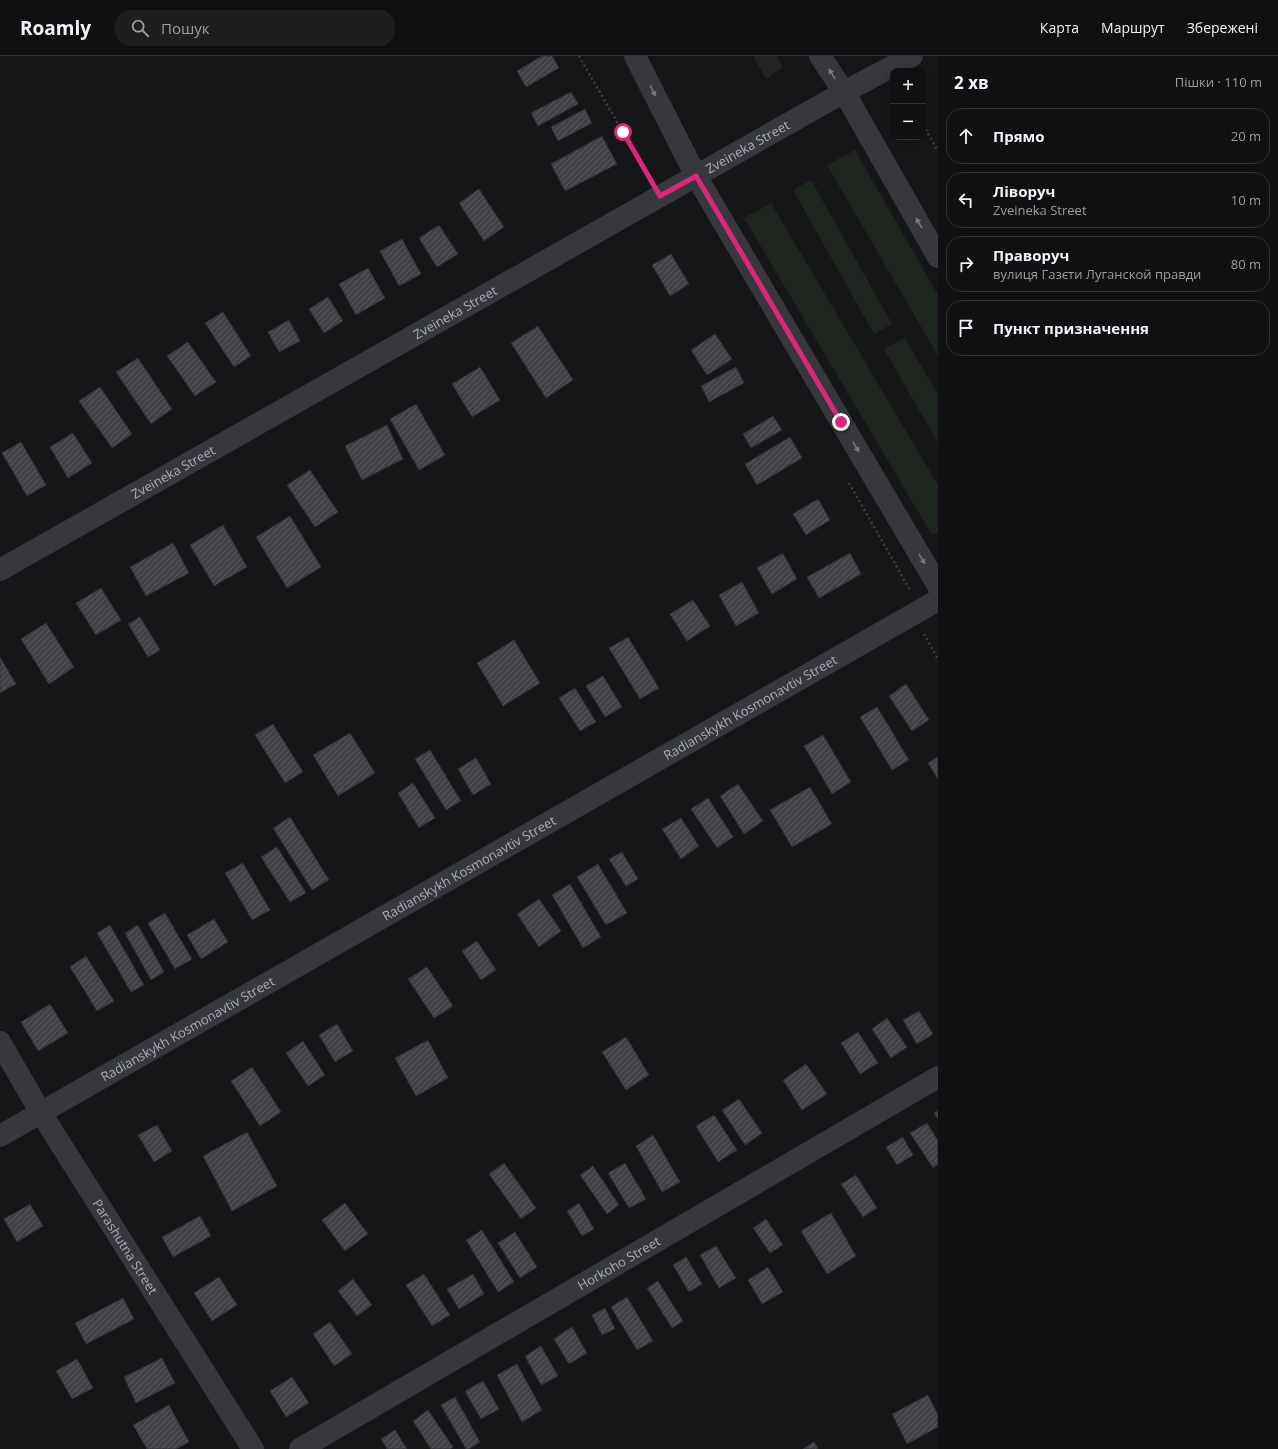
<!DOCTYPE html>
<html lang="uk">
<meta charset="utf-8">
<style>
:root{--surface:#101012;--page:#1e1e20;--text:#f1f3f6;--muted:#9c9d9f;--line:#303032}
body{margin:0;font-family:"Open Sans",sans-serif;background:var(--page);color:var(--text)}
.controls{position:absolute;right:12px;top:12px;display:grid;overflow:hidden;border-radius:8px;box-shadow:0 2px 10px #0003}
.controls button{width:36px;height:36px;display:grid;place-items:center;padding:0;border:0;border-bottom:1px solid var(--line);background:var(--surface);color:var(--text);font:20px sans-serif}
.stop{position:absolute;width:12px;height:12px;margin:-9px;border:3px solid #db2777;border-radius:50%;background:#fff}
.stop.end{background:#db2777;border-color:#fff;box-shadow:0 1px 4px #0008}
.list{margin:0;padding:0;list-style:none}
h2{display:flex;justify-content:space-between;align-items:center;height:52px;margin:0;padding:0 16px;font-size:17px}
h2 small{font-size:13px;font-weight:400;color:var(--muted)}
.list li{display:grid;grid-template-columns:26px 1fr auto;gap:12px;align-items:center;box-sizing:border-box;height:56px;margin:0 8px 8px;padding:0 8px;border:1px solid var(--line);border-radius:16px}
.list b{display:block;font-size:15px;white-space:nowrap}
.list p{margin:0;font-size:13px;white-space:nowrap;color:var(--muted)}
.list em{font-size:13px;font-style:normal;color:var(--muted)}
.icon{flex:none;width:22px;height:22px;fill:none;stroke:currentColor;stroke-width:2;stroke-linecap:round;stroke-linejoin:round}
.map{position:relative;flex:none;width:938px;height:1393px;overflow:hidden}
header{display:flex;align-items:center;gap:24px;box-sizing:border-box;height:56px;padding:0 20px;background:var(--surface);border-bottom:1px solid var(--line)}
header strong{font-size:19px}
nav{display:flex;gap:22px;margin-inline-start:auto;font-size:14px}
.search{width:280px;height:36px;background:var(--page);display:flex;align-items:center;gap:10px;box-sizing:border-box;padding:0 14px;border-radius:16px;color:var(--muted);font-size:15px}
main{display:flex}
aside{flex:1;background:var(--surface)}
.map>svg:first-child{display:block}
</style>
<header>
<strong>Roamly</strong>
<div class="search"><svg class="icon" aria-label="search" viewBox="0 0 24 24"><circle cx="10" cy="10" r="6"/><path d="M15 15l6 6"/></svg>Пошук</div>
<nav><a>Карта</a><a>Маршрут</a><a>Збережені</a></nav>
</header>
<main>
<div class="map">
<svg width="938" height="1393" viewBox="0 0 938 1393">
<defs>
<pattern id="building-hatch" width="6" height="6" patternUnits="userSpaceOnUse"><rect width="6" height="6" fill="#404145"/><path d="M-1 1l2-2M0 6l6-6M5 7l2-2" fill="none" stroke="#595a5e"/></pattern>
</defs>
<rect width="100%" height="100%" fill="#161618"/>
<g fill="#1e261f">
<path d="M753,0h24l6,11 -17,12z"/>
<path d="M855,94l83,145v61l-111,-191z"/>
<path d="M811,124l81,144 -18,10 -81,-144z"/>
<path d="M771,147l167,282v47l-6,3 -188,-317z"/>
<path d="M905,282l33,57v48l-54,-94z"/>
</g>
<g fill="url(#building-hatch)" stroke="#303034">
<path d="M542,0h10l7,12 -33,19 -9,-16z"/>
<path d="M571,36l7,12 -40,22 -7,-13z"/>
<path d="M585,53l7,14 -34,18 -7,-14z"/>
<path d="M602,80l15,28 -52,27 -14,-27z"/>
<path d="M479,133l25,38 -20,14 -25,-38z"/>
<path d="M439,169l19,29 -21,13 -18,-29z"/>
<path d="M402,183l19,35 -22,12 -19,-35z"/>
<path d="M671,198l18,30 -19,12 -18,-31z"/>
<path d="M368,212l17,30 -29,17 -17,-31z"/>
<path d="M328,241l15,24 -19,12 -15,-24z"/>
<path d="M223,256l28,44 -17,11 -29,-44z"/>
<path d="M289,264l11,21 -21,11 -11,-20z"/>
<path d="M538,270l35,54 -27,18 -35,-55z"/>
<path d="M715,278l17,25 -25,16 -16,-25z"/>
<path d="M188,286l28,40 -21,14 -28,-40z"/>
<path d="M138,302l34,51 -21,15 -35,-52z"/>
<path d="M480,311l20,33 -28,17 -20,-33z"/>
<path d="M736,311l8,16 -35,19 -8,-16z"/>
<path d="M100,331l32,47 -20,14 -33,-47z"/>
<path d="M416,348l29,51 -26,15 -29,-51z"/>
<path d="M773,360l9,14 -31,18 -8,-14z"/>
<path d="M387,369l16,34 -41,21 -17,-34z"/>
<path d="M73,377l19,30 -24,15 -18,-31z"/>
<path d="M790,381l12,21 -45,27 -12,-21z"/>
<path d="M21,386l25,43 -19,11 -25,-43z"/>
<path d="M310,414l28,42 -23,15 -28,-42z"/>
<path d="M818,443l12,21 -24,15 -13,-21z"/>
<path d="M290,460l31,51 -34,21 -31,-51z"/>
<path d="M223,469l24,42 -33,19 -24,-41z"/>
<path d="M173,487l16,30 -43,23 -16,-29z"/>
<path d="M783,497l14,26 -25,15 -15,-26z"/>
<path d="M850,497l11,21 -42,24 -12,-21z"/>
<path d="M742,526l17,31 -23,13 -17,-31z"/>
<path d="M101,532l20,32 -25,15 -20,-32z"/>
<path d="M693,544l17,26 -23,15 -17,-27z"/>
<path d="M140,561l20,33 -12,7 -20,-33z"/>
<path d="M46,567l28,44 -25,17 -28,-45z"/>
<path d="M628,581l31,51 -19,11 -31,-51z"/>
<path d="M514,584l26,43 -37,23 -26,-43z"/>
<path d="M0,601l16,27 -16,9z"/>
<path d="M603,620l19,31 -17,10 -19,-31z"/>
<path d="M906,628l23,36 -17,11 -23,-35z"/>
<path d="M575,632l21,34 -16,9 -21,-33z"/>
<path d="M877,651l32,53 -17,10 -32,-53z"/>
<path d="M273,668l30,48 -18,11 -30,-48z"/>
<path d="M350,677l25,40 -37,23 -25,-41z"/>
<path d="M823,679l28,47 -19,12 -28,-48z"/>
<path d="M430,694l31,51 -15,9 -31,-51z"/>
<path d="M938,701v22l-10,-16z"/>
<path d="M476,702l15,26 -18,11 -15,-26z"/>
<path d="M413,727l22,35 -16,10 -21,-35z"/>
<path d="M738,728l25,37 -19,13 -24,-38z"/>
<path d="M810,731l22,37 -40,23 -22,-37z"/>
<path d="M708,742l25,39 -16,11 -26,-39z"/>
<path d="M290,761l39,63 -17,10 -39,-62z"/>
<path d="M681,762l18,28 -18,13 -19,-30z"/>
<path d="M277,791l29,46 -16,9 -29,-45z"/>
<path d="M622,796l16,27 -12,7 -17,-27z"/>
<path d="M243,807l27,47 -18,10 -27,-47z"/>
<path d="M598,808l29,49 -21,12 -29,-48z"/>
<path d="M570,828l31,53 -18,11 -31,-53z"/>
<path d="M539,843l22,32 -22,16 -22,-33z"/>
<path d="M165,857l27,46 -17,10 -27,-46z"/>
<path d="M214,863l14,23 -27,17 -14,-24z"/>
<path d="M110,869l34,60 -13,7 -34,-59z"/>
<path d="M138,869l26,47 -13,8 -26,-47z"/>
<path d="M477,885l19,29 -15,10 -19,-29z"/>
<path d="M86,900l28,45 -17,10 -27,-44z"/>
<path d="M427,911l26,39 -19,12 -26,-39z"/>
<path d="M50,948l18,29 -30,18 -17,-29z"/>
<path d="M919,955l14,23 -16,10 -14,-24z"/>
<path d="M887,962l20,29 -16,11 -19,-29z"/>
<path d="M337,968l16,27 -18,11 -16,-27z"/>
<path d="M858,976l20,31 -18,11 -19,-31z"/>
<path d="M626,981l23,38 -23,15 -24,-38z"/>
<path d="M428,984l20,38 -32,18 -21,-38z"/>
<path d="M303,985l22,34 -17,11 -22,-33z"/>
<path d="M806,1008l21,30 -25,16 -19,-30z"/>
<path d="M252,1011l29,45 -21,14 -29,-45z"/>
<path d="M739,1043l23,34 -17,12 -23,-35z"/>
<path d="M938,1055v8l-4,-6z"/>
<path d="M714,1059l23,35 -19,12 -22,-36z"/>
<path d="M927,1067l11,18v23l-5,4 -23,-35z"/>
<path d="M157,1069l15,26 -18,11 -16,-27z"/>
<path d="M247,1076l30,54 -45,25 -29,-55z"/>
<path d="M653,1079l27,47 -18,10 -26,-46z"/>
<path d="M903,1081l10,18 -16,10 -11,-18z"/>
<path d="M504,1107l32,45 -15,11 -32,-45z"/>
<path d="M625,1107l21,36 -17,9 -21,-35z"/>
<path d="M593,1110l26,39 -12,9 -27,-39z"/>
<path d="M856,1119l21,33 -14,9 -22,-33z"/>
<path d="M345,1147l23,31 -23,17 -23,-31z"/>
<path d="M579,1147l15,26 -12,7 -15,-25z"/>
<path d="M30,1148l13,22 -26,16 -13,-23z"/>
<path d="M831,1157l25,43 -29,18 -26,-43z"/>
<path d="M200,1160l11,20 -38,21 -11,-20z"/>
<path d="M766,1163l17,26 -13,8 -17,-25z"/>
<path d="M482,1174l32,52 -16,10 -32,-52z"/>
<path d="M515,1176l22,35 -17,11 -22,-35z"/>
<path d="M716,1190l20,32 -17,10 -19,-33z"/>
<path d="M686,1201l16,27 -13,8 -16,-27z"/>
<path d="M768,1211l15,25 -21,12 -14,-24z"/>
<path d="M424,1218l26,41 -18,11 -26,-41z"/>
<path d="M473,1218l11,20 -25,15 -12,-20z"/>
<path d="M219,1221l18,28 -25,16 -18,-28z"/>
<path d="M353,1223l19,26 -15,11 -19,-25z"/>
<path d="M658,1225l25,40 -11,7 -25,-40z"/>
<path d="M627,1241l26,44 -16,9 -26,-43z"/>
<path d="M123,1242l11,21 -48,25 -11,-21z"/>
<path d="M605,1252l10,21 -13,6 -10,-20z"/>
<path d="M330,1266l22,32 -18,12 -21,-32z"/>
<path d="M572,1271l15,26 -18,11 -15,-25z"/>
<path d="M541,1290l17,30 -17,9 -16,-29z"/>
<path d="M162,1302l13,25 -39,20 -12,-26z"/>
<path d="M77,1303l16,29 -21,11 -16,-28z"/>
<path d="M517,1308l25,46 -20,12 -25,-47z"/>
<path d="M292,1321l17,26 -23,14 -16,-26z"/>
<path d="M483,1325l16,28 -18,10 -16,-28z"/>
<path d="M928,1339l10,20v12l-31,17 -15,-30z"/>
<path d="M455,1341l25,45 -11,7h-3l-25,-44z"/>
<path d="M169,1349l20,37 -13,7h-29l-14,-24z"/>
<path d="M428,1354l25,37 -3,2h-19l-18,-28z"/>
<path d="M395,1374l12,19h-20l-6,-10z"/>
<path d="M814,1386l4,7h-15z"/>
</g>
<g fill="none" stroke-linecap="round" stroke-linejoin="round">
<g stroke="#3d3f44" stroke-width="2.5" stroke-dasharray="2 3" stroke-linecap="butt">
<path d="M579,0l70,121"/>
<path d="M923,69l15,26"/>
<path d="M849,427l61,107"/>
<path d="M924,578l14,25"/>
</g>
<g stroke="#37383d" stroke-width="22">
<path d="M635,0l61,120 242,410"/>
<path d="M820,0l24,36 94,165"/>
<path id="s1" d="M0,514l844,-478 68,-36"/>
<path id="s2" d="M0,986l41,71 212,336"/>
<path id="s3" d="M0,1080l938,-536"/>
<path id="s4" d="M300,1393l638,-372"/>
</g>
</g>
<defs><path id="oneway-solid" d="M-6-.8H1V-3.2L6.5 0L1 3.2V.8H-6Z"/></defs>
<g fill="#757881">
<use href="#oneway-solid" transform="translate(832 18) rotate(-122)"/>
<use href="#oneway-solid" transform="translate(653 35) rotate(63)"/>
<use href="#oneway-solid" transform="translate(919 167) rotate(-120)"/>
<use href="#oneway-solid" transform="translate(856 391) rotate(59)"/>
<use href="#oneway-solid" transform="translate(922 503) rotate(59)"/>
</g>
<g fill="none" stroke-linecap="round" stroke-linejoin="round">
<path stroke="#db2777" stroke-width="5" d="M623,76l37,64 36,-20 145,246"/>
</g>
<g text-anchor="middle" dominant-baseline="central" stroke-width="4" stroke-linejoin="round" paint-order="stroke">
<g font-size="13" fill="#a8adb8" stroke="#111113">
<text stroke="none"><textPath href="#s1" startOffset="859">Zveineka Street</textPath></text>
<text stroke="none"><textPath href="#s1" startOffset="523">Zveineka Street</textPath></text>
<text stroke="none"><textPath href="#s1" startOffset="199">Zveineka Street</textPath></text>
<text stroke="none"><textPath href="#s3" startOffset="864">Radianskykh Kosmonavtiv Street</textPath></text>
<text stroke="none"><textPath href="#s3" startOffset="540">Radianskykh Kosmonavtiv Street</textPath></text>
<text stroke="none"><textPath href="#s3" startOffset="216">Radianskykh Kosmonavtiv Street</textPath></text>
<text stroke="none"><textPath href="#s2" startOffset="240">Parashutna Street</textPath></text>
<text stroke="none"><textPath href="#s4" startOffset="369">Horkoho Street</textPath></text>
</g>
</g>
</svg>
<div class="controls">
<button>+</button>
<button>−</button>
</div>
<div class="stop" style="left:623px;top:76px"></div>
<div class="stop end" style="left:841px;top:366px"></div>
</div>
<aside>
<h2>2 хв<small>Пішки · 110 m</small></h2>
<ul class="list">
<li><svg class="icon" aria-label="ahead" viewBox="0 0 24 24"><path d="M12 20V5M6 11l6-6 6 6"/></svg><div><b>Прямо</b></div><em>20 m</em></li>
<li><svg class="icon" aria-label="left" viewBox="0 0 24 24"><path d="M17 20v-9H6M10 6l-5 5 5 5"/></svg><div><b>Ліворуч</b><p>Zveineka Street</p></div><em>10 m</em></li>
<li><svg class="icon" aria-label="right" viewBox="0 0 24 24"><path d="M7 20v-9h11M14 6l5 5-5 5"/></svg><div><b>Праворуч</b><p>вулиця Газєти Луганской правди</p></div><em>80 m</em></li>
<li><svg class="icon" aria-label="arrive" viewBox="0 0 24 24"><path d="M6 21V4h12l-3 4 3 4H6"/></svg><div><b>Пункт призначення</b></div></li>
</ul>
</aside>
</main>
